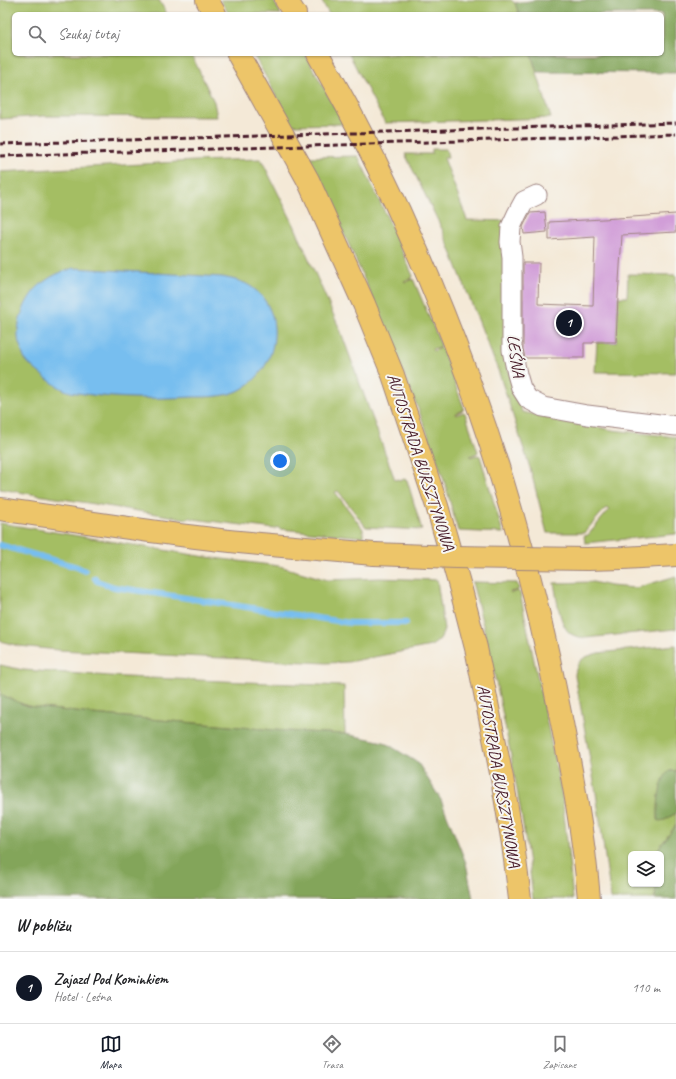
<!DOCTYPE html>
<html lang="pl">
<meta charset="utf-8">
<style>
:root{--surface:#fff;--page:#f2f2f2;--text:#202124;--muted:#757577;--line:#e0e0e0;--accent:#111827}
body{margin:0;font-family:Caveat,sans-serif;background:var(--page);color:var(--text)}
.controls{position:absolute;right:12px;bottom:12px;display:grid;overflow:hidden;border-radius:6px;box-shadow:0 1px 3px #0004}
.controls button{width:36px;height:36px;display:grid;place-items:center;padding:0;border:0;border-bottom:1px solid var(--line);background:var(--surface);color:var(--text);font:20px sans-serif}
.you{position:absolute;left:280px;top:461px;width:14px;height:14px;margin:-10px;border:3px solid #fff;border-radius:50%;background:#1a73e8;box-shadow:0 0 0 6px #1a73e833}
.badge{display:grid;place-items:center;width:26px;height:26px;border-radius:50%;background:var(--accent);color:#fff;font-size:13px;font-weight:700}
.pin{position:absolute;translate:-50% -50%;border:2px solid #fff;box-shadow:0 1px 4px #0006}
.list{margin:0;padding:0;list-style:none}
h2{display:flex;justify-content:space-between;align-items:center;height:52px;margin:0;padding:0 16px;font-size:17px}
h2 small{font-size:13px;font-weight:400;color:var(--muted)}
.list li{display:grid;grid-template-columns:26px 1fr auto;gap:12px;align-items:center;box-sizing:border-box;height:72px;padding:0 16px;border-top:1px solid var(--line)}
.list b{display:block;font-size:15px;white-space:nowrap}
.list p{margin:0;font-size:13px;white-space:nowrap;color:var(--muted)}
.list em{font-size:13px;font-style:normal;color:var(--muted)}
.icon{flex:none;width:22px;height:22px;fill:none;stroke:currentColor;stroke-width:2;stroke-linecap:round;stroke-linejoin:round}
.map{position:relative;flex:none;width:676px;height:899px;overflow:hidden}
.search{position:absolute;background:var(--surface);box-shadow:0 1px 3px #0004;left:12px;right:12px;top:12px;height:44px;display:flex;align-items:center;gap:10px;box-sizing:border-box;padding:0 14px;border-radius:6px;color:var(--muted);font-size:15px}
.sheet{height:124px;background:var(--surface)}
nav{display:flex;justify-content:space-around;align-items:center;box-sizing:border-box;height:56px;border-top:1px solid var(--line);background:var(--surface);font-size:11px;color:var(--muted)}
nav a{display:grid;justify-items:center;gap:2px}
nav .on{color:var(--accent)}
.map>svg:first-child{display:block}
</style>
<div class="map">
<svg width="676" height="899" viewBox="0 0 676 899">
<rect width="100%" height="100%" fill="#f6f6f2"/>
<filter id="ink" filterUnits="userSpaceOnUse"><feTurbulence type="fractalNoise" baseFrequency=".025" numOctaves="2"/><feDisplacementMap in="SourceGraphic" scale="8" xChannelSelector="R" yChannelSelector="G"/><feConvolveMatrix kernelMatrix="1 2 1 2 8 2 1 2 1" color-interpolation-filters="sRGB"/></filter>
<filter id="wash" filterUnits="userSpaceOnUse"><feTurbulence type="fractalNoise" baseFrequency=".012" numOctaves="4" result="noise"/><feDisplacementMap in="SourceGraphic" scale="16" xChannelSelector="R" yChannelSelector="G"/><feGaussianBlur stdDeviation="0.9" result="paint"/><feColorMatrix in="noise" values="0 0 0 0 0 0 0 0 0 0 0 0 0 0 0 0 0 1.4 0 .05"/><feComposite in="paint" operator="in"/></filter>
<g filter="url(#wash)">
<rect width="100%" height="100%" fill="#f4e9d7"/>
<g fill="#a4be64" stroke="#776e48">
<path d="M0,0h159l8,14h-153v40h177l4,8 19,40 3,15 -173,-1 -44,3z"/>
<path d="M220,0h53l8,14h-52z"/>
<path d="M321,0h190l4,3 4,11h-190z"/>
<path d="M253,54h52l39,70 -53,1 -25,-48z"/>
<path d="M349,54h182l20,64 -166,5z"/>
<path d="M432,149h14l2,8 -4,1 23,62 51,1 -10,147 14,44 90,18 64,7v97l-91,9 -1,-7 4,-1 21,-25 -3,-2 -22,25h-37l-17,-65 -32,-98 -56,-141 -37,-75h27z"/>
<path d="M358,156l30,63 25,57 -1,2 -8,3 1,1 8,-3 1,2 27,64 -1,2 -8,2 1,2 8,-3 1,1 22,59 -1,2 -8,4 1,1 8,-3 1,1 13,39 -1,1 -7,3v1l7,-2 3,1 23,77 -45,-2c-4,-14 -8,-29 -12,-44 -13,-42 -30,-84 -47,-125 -28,-69 -58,-137 -91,-205z"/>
<path d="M261,159l33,66 47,107 54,148 4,-1 1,2 4,-2 3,1 15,50 -56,-3 -28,-36 -3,1 28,37v8l-83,-8 -3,-2 -2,2 -82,-10 -3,-2 -2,2 -188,-30v-317l195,-11z"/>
<path d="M628,274l48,1v98l-81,-1 2,-30h19l2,-45h9z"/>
<path d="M0,523l206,34 73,9 49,14 52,-2 57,2 7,49c-2,9 -5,12 -13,17l-83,16 -22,1 -268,-13 -39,-4 -19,-5z"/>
<path d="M676,576v53l-90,9c-5,-1 -10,-1 -15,-4 -12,-8 -14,-37 -17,-51l39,-1 17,4 26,2z"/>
<path d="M472,582l45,1 2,6 -1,1 -8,2 1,1 7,-2 2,2 42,202 11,104h-40c-5,-50 -14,-99 -23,-148 -11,-57 -23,-113 -38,-169z"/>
<path d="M676,645v126h-6l-5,49 11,-7v12l-18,24 -1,5h-26v30h25l-1,15h-44l-15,-106 -21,-118c2,-16 9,-18 23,-22z"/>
<path d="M0,665l23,5 102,7 219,9 1,48 -59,-3 -194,-17 -65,-8 -27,-12z"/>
</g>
<g fill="#83a55a" stroke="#666242">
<path d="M537,0l139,1v72l-139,-1 -6,-18h131v-40h-143l-4,-11z"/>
<path d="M0,694l27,12 65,8 194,17 59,3 39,8 34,21 23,37 25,63 7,36h-473z"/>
<path d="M669,771h7v42l-11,7 -5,1 -2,-1c-1,-13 1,-40 11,-49z"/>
<path d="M676,825v74h-21l1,-15h5v-30h-4l1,-5z"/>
</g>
<path fill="#77beef" stroke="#606e8d" d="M74,268l148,9c10,2 22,4 31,11 36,28 23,85 -15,103 -13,6 -32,6 -45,6 -36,2 -73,2 -109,-3 -5,-1 -12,-1 -17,-3 -11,-4 -37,-24 -43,-33 -1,-3 -2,-6 -3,-9 -1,-4 -3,-8 -3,-12 -1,-16 8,-40 21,-51 11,-10 21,-14 35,-18z"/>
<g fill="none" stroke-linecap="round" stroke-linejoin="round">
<g stroke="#77beef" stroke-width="6">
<path d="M0,545l77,22 8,4"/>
<path d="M95,578l2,3 17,6 236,36h56"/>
</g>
</g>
<g id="blocks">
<g fill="#d19ed8">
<path d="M545,212l2,20 -23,2 -1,-7 7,-14z"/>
<path d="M676,214v18l-54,3 -4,62 -2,45h-23v1h-9v15h-59l-2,-9v-86h16l-1,41 55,2 2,-69 -46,3v-18l54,-3z"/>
</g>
</g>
</g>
<g filter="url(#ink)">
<use href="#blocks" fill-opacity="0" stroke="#9f8481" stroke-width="1"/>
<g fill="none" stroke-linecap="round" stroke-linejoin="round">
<g stroke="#9f8481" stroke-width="21">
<path id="minor" d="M537,195l-13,6 -7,13 -6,13 -1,15 2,15v93l5,24 4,14 7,11 15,8 44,8 89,11"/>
</g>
<g stroke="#9f8481" stroke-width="24">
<g id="major">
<path d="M0,509c83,12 166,26 250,34 41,4 82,7 124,11"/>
<path d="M587,559l36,-1 53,-3"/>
</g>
</g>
<g stroke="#9f8481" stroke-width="24">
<g id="highway">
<path d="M207,0l8,14"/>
<path d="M286,0l9,14"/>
<path d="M238,54l70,126 56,124 29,71 44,131 24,84 15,58 26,130 11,66 7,55"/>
<path d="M318,54c117,204 198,429 242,659 12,61 24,123 29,186"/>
</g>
</g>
<use href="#minor" stroke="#fff" stroke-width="19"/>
<use href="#major" stroke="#edc569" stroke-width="22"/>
<use href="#highway" stroke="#edc569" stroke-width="22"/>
<g stroke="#4a1f2b" stroke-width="3" stroke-dasharray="6 3" stroke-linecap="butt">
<path d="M0,144l676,-21"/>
<path d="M0,156l676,-22"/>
</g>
<g stroke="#9f8481" stroke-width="24" stroke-linecap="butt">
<path id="major-bridge" d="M374,554l82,3 131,2"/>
</g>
<use href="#major-bridge" stroke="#edc569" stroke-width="22"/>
</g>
</g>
<g text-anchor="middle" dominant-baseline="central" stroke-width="4" stroke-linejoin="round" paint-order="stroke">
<g font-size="17" fill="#4a1f2b" stroke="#f6f6f2">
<text transform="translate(516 356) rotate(82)">LEŚNA</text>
<text transform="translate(421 462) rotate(72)">AUTOSTRADA BURSZTYNOWA</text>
<text transform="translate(499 776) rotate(80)">AUTOSTRADA BURSZTYNOWA</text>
</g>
</g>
</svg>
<div class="controls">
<button><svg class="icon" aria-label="layers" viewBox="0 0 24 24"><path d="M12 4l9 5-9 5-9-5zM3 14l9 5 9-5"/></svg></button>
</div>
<div class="you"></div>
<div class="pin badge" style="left:569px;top:323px">1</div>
<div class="search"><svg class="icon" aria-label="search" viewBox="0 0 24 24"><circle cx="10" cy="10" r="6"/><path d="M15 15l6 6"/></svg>Szukaj tutaj</div>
</div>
<section class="sheet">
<h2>W pobliżu<small></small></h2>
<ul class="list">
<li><span class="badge">1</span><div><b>Zajazd Pod Kominkiem</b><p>Hotel · Leśna</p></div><em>110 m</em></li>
</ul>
</section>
<nav>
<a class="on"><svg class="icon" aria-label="map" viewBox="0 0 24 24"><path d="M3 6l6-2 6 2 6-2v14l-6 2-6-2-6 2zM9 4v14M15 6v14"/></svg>Mapa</a>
<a><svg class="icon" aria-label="directions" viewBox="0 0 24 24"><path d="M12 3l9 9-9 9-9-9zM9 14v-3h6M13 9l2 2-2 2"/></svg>Trasa</a>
<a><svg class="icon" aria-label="saved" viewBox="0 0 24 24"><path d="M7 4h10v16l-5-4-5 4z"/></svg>Zapisane</a>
</nav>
